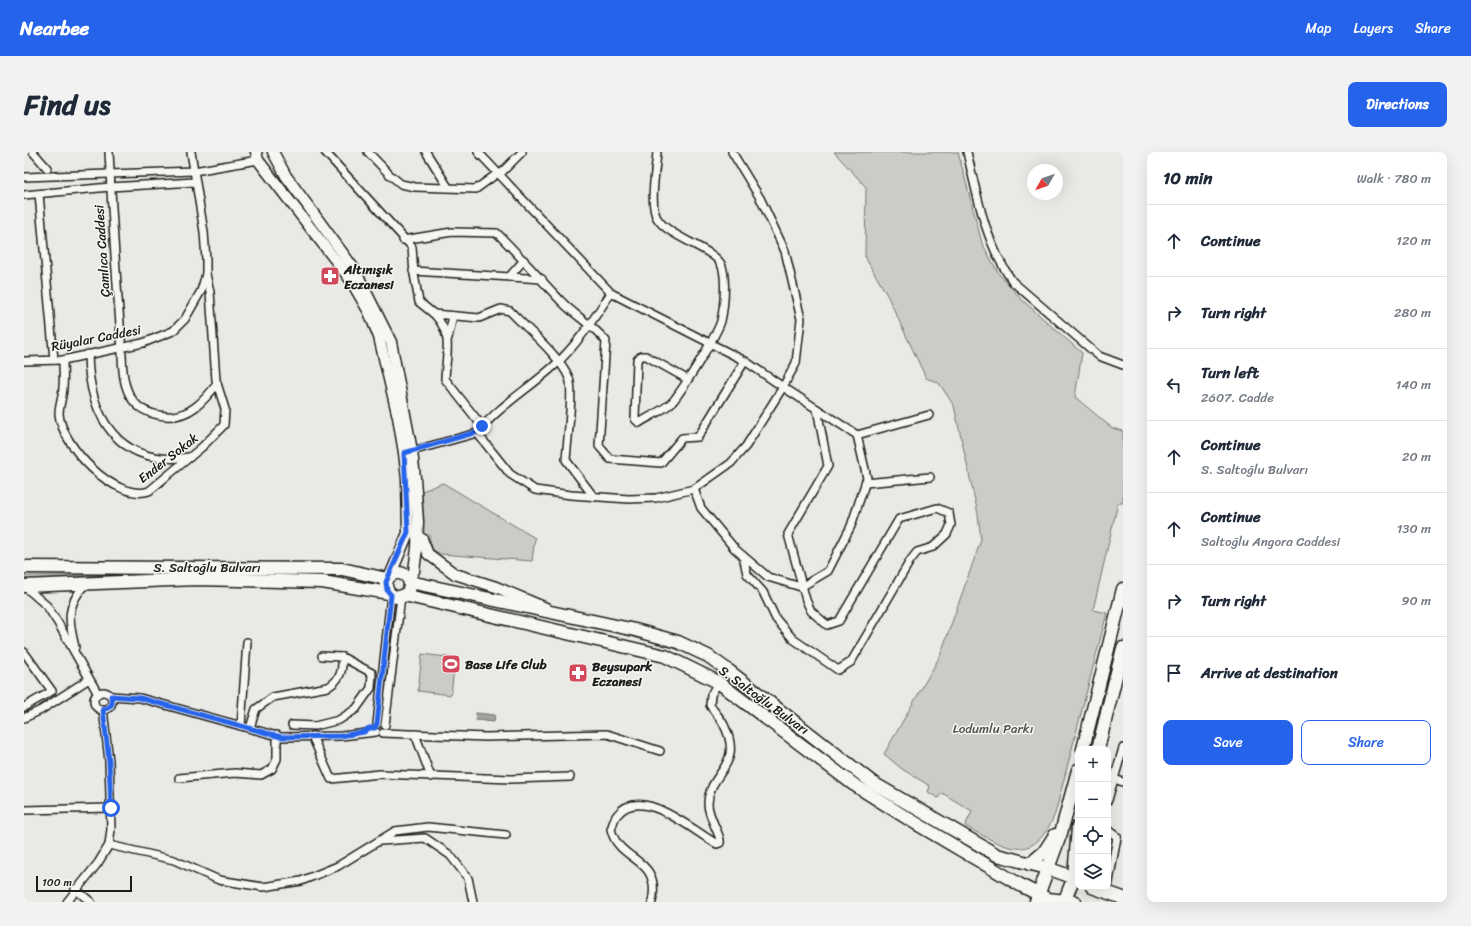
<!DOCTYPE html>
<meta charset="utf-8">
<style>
:root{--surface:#fff;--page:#f2f2f3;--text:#1f2937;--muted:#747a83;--line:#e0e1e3;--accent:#2563eb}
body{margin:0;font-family:Sriracha,sans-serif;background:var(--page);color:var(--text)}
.controls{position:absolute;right:12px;bottom:12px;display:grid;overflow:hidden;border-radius:8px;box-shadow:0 4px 16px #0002}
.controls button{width:36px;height:36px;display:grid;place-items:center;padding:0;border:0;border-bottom:1px solid var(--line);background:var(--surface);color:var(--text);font:20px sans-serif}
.compass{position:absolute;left:1003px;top:12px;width:36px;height:36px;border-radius:50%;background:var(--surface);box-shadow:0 4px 16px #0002;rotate:230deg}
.scale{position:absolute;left:12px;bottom:10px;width:96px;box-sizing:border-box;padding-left:4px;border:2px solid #1c1c1c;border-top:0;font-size:11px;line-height:14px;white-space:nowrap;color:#1c1c1c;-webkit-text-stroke:3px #f6f6f2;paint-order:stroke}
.stop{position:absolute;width:12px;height:12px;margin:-9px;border:3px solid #2563eb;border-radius:50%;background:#fff}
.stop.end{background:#2563eb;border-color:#fff;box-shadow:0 1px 4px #0008}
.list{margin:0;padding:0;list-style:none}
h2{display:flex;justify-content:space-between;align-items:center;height:52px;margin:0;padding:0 16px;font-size:17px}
h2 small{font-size:13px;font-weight:400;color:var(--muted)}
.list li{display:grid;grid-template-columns:26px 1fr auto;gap:12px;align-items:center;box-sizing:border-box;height:72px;padding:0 16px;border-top:1px solid var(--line)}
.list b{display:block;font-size:15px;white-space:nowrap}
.list p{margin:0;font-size:13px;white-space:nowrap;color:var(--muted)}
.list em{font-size:13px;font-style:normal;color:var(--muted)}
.actions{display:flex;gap:8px;padding:12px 16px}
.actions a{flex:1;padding:9px 0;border:1px solid var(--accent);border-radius:8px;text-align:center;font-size:14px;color:var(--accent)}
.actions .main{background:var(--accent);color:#fff}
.icon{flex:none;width:22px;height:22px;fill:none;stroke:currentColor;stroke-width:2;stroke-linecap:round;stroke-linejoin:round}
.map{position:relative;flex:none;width:1099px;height:750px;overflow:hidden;border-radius:8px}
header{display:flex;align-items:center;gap:24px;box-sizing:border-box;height:56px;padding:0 20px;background:var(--accent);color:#fff}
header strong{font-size:19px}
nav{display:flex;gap:22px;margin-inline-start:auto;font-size:14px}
.intro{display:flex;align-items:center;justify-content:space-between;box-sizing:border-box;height:96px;padding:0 24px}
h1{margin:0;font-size:28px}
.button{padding:10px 18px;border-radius:8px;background:var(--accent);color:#fff;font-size:14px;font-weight:700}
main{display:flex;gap:24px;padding:0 24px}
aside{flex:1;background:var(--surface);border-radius:8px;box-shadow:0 4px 16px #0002}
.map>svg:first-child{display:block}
</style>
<header>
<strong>Nearbee</strong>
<nav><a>Map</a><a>Layers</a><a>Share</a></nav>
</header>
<div class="intro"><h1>Find us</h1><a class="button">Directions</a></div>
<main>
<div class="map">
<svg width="1099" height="750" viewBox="0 0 1099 750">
<rect width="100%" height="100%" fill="#e9e9e5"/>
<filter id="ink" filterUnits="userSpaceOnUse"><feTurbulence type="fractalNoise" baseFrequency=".025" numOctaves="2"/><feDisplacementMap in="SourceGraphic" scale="8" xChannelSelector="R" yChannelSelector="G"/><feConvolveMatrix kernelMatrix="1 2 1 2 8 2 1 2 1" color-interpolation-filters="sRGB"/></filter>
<g filter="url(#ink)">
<g fill="#cbcbc7" stroke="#747472">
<path d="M810,0h124l24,91 17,31 22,25 61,54 -7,44 37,31 11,3v72h-5l-25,107 14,3 -52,201c-23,54 -50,33 -90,12l7,-15 -30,-18 -4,5 -10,-6 2,-6 -28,-17 -18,-15 56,-98 41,-116 -3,-26 -24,-108 -15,-23 -13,-5 -39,-83 -22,-38 1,-70z"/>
<path d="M419,331l92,55 -3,23 -92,-7 -8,-5 -3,-14 -5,-1 -3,-6 1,-37z"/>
<path d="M324,422l34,8v7l-358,-8v-5z"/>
<path d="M398,502l33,4 -4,37 -33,-4z"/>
</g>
<path fill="#a3a3a1" stroke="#6d6d6c" d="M452,561l19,2 -1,7 -18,-2z"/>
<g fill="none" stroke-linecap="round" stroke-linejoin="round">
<g stroke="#1c1c1c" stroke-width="10">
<g id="street">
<path d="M9,0l14,16"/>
<path d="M85,0c3,62 7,123 12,185 2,19 -1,45 11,62 7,11 21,16 34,17 23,2 38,-15 51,-32"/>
<path d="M301,0l87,95 2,27 5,28 15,12 45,4 22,-9 9,2c16,17 51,46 59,67 5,11 -2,67 -3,82l28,37"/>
<path d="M344,0l22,23 11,9 14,3 61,2 22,-16"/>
<path d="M402,0l22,35"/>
<path d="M633,0c-1,17 -8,52 0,66 11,19 55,30 64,46 6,12 3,44 0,57 -4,14 -37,66 -47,79 -6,8 -26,17 -35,23l-4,-4 2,-59 4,-4h5l41,23"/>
<path d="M943,0c10,44 19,93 46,130l86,74 24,9"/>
<path d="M476,22l22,-22"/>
<path d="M0,25l170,-6 64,-11"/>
<path d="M15,42l15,166"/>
<path d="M0,43l86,-8 85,-5"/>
<path d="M379,88l49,-8 45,1c22,22 43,46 64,68 14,15 32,24 45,40l-7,105 11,13 51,4 21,-25 16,-1 47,-76"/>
<path d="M389,119l129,8"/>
<path d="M485,125l15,-17"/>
<path d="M410,162c20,22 12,38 11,65l37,47"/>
<path d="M424,186l5,-22"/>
<path d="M64,202c1,63 31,114 102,103"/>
<path d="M39,208c0,9 1,18 0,27 0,9 -4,19 -4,27 3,33 57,88 90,77l53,-44 22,-22 1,-16 -9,-29 -6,-88 -4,-18"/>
<path d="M0,209l39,-1 80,-17 30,-12 12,-12 16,-28 5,-17v-15l-2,-27 -13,-80"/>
<path d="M453,281c22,-27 53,-45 78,-68 23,-21 39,-47 56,-72"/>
<path d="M833,283l72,-20"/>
<path d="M388,299l65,-18 33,41 25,16 36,5 58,4 27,-1 38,-9 37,-26 15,-17 37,-59 -38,-26 -134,-68 -133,-141"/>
<path d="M841,331l65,-6"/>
<path d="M670,337l7,19 34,41 33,28 33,10 27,-16 23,-45 16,-48 -10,-43 -74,-48 13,-24 5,-44 -16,-68 -25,-53 -28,-46"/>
<path d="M719,404l4,18 16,18 13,27 17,20 45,31 13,-8 59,-101 7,-9 16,-5 14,-13 4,-9 -2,-12 -12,-5 -38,11 -60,102 -12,4 -16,-14 -5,-11 -18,-66 40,-68 -11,-57"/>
<path d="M0,434l23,20 11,17 40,71"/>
<path d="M51,495c-7,-28 -9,-41 11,-64"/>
<path d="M0,500l28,39 -28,16"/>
<circle cx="79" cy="549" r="9"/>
<path d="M87,544l29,2 141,39 60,-1 35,-4"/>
<path d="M0,566l17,-8 48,-31"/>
<path d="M353,572l14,-129"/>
<path d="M268,573l23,1 24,-6 17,-11 15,-21 1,-15 -30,-16"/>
<path d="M361,573l16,-128"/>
<path d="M217,574l6,-84"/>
<path d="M226,576l6,-19 17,-12 55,-10c12,-7 15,-16 14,-30l-20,-1"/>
<path d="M359,581l103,4 121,-3 53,17"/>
<path d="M391,582l16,43"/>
<path d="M288,584l19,43 49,-5 131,5 59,-2"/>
<path d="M155,626l56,-5 26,2 11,-6 5,-10v-24"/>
<path d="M1090,627l9,3"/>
<path d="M1084,648l15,-52"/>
<path d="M0,658l87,-2"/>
<path d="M1084,678l9,7"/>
<path d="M357,689l44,-3 25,17 18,23 5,24"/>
<path d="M85,693l65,15 45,20 44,7 38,-6 37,-15 57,-35 33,-4 78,8"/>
<path d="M51,737l16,13"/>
<path d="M1083,741l10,-56"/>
<path d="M43,750l31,-39 11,-18 2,-16 -2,-68 -6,-52"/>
<path d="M628,750c10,-46 -34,-39 -41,-73 2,-4 3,-11 6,-14 24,-31 76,16 100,29l3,-1c2,-6 -12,-26 -12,-39 0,-32 37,-37 16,-79 -3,-7 -10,-13 -14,-20l1,-10 7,-13"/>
</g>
</g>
<g stroke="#1c1c1c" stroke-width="13">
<g id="secondary">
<path d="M232,0l2,8 92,119 19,33 10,25 19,80 6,36 3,26 1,54 -18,43"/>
<path d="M249,0l13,24 69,94 36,72 21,109 3,27 3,44 -1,26 -3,23 -6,9"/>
<path d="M393,385l5,2 6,15 27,20 41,13 50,21"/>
</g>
</g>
<g stroke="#1c1c1c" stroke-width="15">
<g id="primary">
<path d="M0,415l318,2 45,10"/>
<circle cx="374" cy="433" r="12"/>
<path d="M386,430l225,48 43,12 30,14 21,15 144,112 124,72 50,13 31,11"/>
<path d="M0,434l172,-7 126,3 67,11"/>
<path d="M380,443l261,61 53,26 135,102 54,34 115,68 26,13 27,3"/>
<path d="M1059,597l40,-160"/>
<path d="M1074,597l25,-101"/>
<path d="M1006,712l14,-12 11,-17"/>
<path d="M1068,735l31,11"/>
<path d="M1012,749l25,-68 17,-63"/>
<path d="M1040,750l10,-25 4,-50"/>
</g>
</g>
<use href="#street" stroke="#f6f6f2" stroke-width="7"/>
<use href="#secondary" stroke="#f6f6f2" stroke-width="10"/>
<use href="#primary" stroke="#f6f6f2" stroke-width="12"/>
</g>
</g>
<g fill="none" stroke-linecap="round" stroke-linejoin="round" filter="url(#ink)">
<path stroke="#2563eb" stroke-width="5" d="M87,656l-2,-47 -6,-52 5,-1 4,-4 -1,-8 29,2 141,39 60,-1 23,-4 5,-4h6l2,-4 14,-129 -4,-5 -1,-8 22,-50 -4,-79 73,-21 5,-6"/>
</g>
<defs>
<g id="pharmacy-square" transform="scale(1)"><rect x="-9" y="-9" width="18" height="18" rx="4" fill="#d1495b" stroke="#f6f6f2"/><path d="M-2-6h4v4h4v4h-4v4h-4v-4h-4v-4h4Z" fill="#fff"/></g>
<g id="stadium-square" transform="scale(1)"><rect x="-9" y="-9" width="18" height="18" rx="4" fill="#d1495b" stroke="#f6f6f2"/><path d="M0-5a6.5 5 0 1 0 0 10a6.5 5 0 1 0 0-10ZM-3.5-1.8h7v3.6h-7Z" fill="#fff"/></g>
</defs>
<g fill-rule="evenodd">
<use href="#pharmacy-square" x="306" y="124"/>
<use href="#stadium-square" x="427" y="512"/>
<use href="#pharmacy-square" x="554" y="521"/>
</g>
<g text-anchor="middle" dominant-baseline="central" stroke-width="3" stroke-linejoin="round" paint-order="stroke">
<g font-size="13" fill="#1c1c1c" stroke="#f6f6f2">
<text transform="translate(78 99) rotate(-94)">Çamlıca Caddesi</text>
<text transform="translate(72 186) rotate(-11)">Rüyalar Caddesi</text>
<text transform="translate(144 306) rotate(-38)">Ender Sokak</text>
<text x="183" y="415">S. Saltoğlu Bulvarı</text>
<text transform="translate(740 548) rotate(36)">S. Saltoğlu Bulvarı</text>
</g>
<g font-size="13" font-weight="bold" fill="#1c1c1c" stroke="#f6f6f2" text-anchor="start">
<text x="320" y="117">Altınışık<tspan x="320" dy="15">Eczanesi</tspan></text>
<text x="441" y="512">Base Life Club</text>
<text x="568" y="514">Beysupark<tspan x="568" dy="15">Eczanesi</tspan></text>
</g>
<g font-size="13" fill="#51514f" stroke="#f6f6f2">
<text x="969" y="576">Lodumlu Parkı</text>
</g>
</g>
</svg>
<div class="controls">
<button>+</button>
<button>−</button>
<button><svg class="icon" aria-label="locate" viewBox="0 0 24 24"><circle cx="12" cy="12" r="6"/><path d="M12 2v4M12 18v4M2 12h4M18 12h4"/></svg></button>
<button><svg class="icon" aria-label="layers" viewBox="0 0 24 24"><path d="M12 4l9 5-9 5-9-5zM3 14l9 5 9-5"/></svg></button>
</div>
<svg class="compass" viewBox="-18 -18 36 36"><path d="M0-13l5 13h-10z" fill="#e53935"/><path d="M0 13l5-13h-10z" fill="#747a83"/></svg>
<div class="scale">100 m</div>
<div class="stop" style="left:87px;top:656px"></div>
<div class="stop end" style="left:458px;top:274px"></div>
</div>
<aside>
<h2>10 min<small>Walk · 780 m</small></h2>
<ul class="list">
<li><svg class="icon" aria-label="ahead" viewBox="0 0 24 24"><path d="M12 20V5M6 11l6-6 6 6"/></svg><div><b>Continue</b></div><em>120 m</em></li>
<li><svg class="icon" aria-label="right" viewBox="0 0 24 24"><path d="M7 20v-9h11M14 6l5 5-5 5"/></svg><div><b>Turn right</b></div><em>280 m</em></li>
<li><svg class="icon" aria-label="left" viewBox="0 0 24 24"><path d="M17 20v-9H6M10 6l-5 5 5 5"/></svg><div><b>Turn left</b><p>2607. Cadde</p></div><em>140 m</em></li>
<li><svg class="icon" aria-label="ahead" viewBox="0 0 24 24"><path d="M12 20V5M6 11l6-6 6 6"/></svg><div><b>Continue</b><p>S. Saltoğlu Bulvarı</p></div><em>20 m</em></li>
<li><svg class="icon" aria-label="ahead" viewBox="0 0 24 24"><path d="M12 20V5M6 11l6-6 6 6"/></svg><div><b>Continue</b><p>Saltoğlu Angora Caddesi</p></div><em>130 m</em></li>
<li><svg class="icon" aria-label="right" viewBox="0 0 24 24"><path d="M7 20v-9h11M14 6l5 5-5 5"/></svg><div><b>Turn right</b></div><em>90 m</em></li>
<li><svg class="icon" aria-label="arrive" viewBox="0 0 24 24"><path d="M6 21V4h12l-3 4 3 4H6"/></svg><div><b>Arrive at destination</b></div></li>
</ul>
<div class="actions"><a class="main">Save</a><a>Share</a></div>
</aside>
</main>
